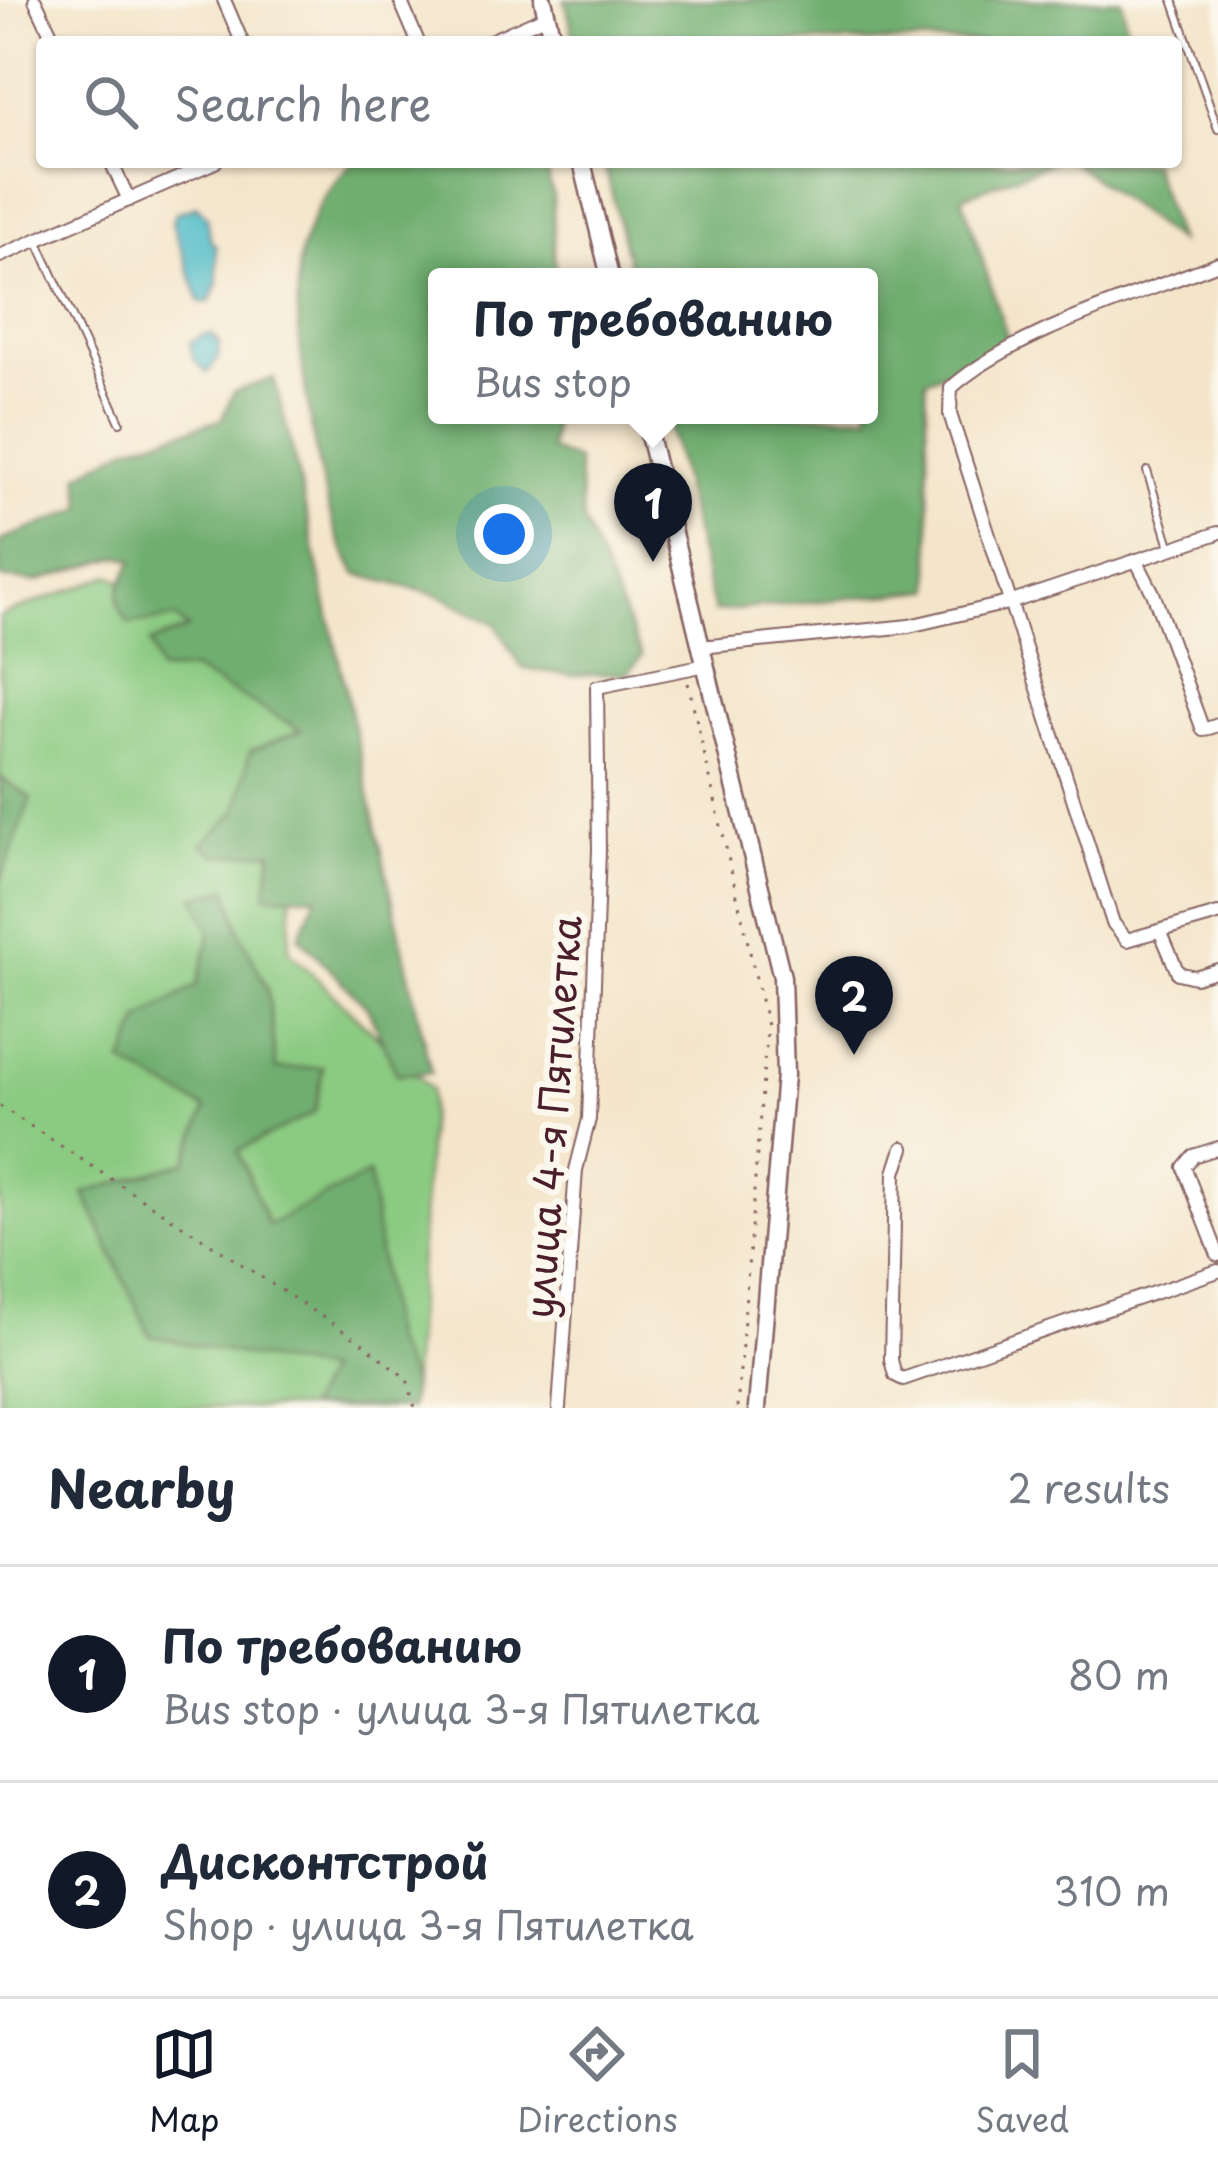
<!DOCTYPE html>
<meta charset="utf-8">
<style>
:root{--surface:#fff;--page:#f6f6f7;--text:#1f2937;--muted:#747a83;--line:#e0e1e3;--accent:#111827}
body{margin:0;font-family:"Playpen Sans",sans-serif;background:var(--page);color:var(--text)}
.you{position:absolute;left:504px;top:534px;width:42px;height:42px;margin:-30px;border:9px solid #fff;border-radius:50%;background:#1a73e8;box-shadow:0 0 0 18px #1a73e833}
.badge{display:grid;place-items:center;width:78px;height:78px;border-radius:50%;background:var(--accent);color:#fff;font-size:39px;font-weight:700}
.pin{position:absolute;translate:-50% -99px;filter:drop-shadow(0 3px 6px #0008)}
.pin::after{content:'';position:absolute;top:63px;width:42px;height:36px;background:inherit;clip-path:polygon(0 0,100% 0,50% 100%)}
.popup{position:absolute;left:428px;top:268px;width:450px;height:156px;box-sizing:border-box;display:grid;place-content:center;border-radius:12px;background:var(--surface);filter:drop-shadow(0 3px 9px #0005);font-size:39px;white-space:nowrap;color:var(--muted)}
.popup b{font-size:45px;color:var(--text)}
.popup::after{content:'';position:absolute;left:50%;top:100%;margin-left:-24px;border:24px solid transparent;border-top-color:var(--surface)}
.list{margin:0;padding:0;list-style:none}
h2{display:flex;justify-content:space-between;align-items:center;height:156px;margin:0;padding:0 48px;font-size:51px}
h2 small{font-size:39px;font-weight:400;color:var(--muted)}
.list li{display:grid;grid-template-columns:78px 1fr auto;gap:36px;align-items:center;box-sizing:border-box;height:216px;padding:0 48px;border-top:3px solid var(--line)}
.list b{display:block;font-size:45px;white-space:nowrap}
.list p{margin:0;font-size:39px;white-space:nowrap;color:var(--muted)}
.list em{font-size:39px;font-style:normal;color:var(--muted)}
.icon{flex:none;width:66px;height:66px;fill:none;stroke:currentColor;stroke-width:2;stroke-linecap:round;stroke-linejoin:round}
.map{position:relative;flex:none;width:1218px;height:1408px;overflow:hidden}
.search{position:absolute;background:var(--surface);box-shadow:0 3px 9px #0004;left:36px;right:36px;top:36px;height:132px;display:flex;align-items:center;gap:30px;box-sizing:border-box;padding:0 42px;border-radius:12px;color:var(--muted);font-size:45px}
.sheet{height:588px;background:var(--surface)}
nav{display:flex;justify-content:space-around;align-items:center;box-sizing:border-box;height:168px;border-top:3px solid var(--line);background:var(--surface);font-size:33px;color:var(--muted)}
nav a{display:grid;justify-items:center;gap:6px}
nav .on{color:var(--accent)}
.map>svg:first-child{display:block}
</style>
<div class="map">
<svg width="1218" height="1408" viewBox="0 0 1218 1408">
<rect width="100%" height="100%" fill="#fbf7ec"/>
<filter id="ink" filterUnits="userSpaceOnUse"><feTurbulence type="fractalNoise" baseFrequency=".00833" numOctaves="2"/><feDisplacementMap in="SourceGraphic" scale="24" xChannelSelector="R" yChannelSelector="G"/><feConvolveMatrix kernelMatrix="1 2 1 2 8 2 1 2 1" color-interpolation-filters="sRGB"/></filter>
<filter id="wash" filterUnits="userSpaceOnUse"><feTurbulence type="fractalNoise" baseFrequency=".004" numOctaves="4" result="noise"/><feDisplacementMap in="SourceGraphic" scale="48" xChannelSelector="R" yChannelSelector="G"/><feGaussianBlur stdDeviation="2.7" result="paint"/><feColorMatrix in="noise" values="0 0 0 0 0 0 0 0 0 0 0 0 0 0 0 0 0 1.4 0 .05"/><feComposite in="paint" operator="in"/></filter>
<g filter="url(#wash)">
<rect width="100%" height="100%" fill="#f4e5ca"/>
<path fill="#8aca81" stroke="#6a7456" stroke-width="3" d="M111,575l191,112 -13,264 142,138 -21,319h-410v-792z"/>
<g fill="#6fae6f" stroke="#5c664d" stroke-width="3">
<path d="M565,0h557l7,42h-554z"/>
<path d="M353,162h191l9,34 2,81h-118v138h117l-4,35 27,10 6,61 59,135 -14,17 -58,2 -48,-7 -26,-44 -58,-29 -82,-21c-7,-14 -15,-28 -20,-42 -20,-54 -50,-231 -34,-284 11,-36 25,-60 51,-86z"/>
<path d="M604,162h448l-90,35 48,148 -84,35 6,210 -218,22 -48,-197h203v-138h-237z"/>
<path d="M1072,162h79l27,80z"/>
<path d="M274,378l18,71 139,624 -34,1 -30,-67 -68,-70 18,-41 -51,-1 6,-44 -54,5 -16,-11 35,-34 13,-60 51,-21 -109,-60 -33,2 -9,-29 38,-14 -13,-11 -46,6c-20,-28 -8,-37 4,-64l-13,-4 -85,26 -35,-4v-37l83,-33 -4,-33 49,-28 93,-27 13,-28z"/>
<path d="M0,777l31,21 -31,85z"/>
<path d="M228,889l13,46 27,55 8,79 47,-2 -8,45 -77,39 30,74 101,-51 22,167 21,41 -2,26h-103l19,-36 -176,-36 -66,-143 102,-31 20,-53 -83,-46 18,-44 56,-34 14,-52 -16,-37z"/>
</g>
<g fill="#4fbcc7" stroke="#4c6e79" stroke-width="3">
<path d="M197,206l10,11 4,25 5,3 2,38 -8,19h-10l-28,-79 3,-10z"/>
<path d="M203,335h10l6,8 -1,16 -11,14 -14,-14 -3,-17z"/>
</g>
</g>
<g filter="url(#ink)">
<g fill="none" stroke-linecap="round" stroke-linejoin="round">
<g stroke="#866463" stroke-width="10">
<g id="service">
<path d="M1173,0l45,129"/>
<path d="M37,240l83,182"/>
<path d="M1147,471l24,78"/>
</g>
</g>
<g stroke="#866463" stroke-width="16">
<g id="minor">
<path d="M35,0l20,42"/>
<path d="M224,0l18,42"/>
<path d="M400,0l18,42"/>
<path d="M488,42l59,-26"/>
<path d="M111,162l18,38"/>
<path d="M0,256l215,-94"/>
<path d="M1218,263c-79,32 -206,70 -267,125l-1,26 163,509 14,17 91,-26"/>
<path d="M1136,560l17,33 50,137 15,-5"/>
<path d="M701,647l208,-21 103,-24 206,-69"/>
<path d="M1161,933l17,40 17,4 23,-7"/>
<path d="M903,1148l-8,25 -4,187 4,15 8,4 315,-108"/>
<path d="M1218,1148l-25,8 -9,11 34,88"/>
<path d="M559,1408l17,-238 13,-51 10,-269 -2,-163 109,-22"/>
</g>
</g>
<g stroke="#866463" stroke-width="21">
<g id="secondary">
<path d="M543,0l10,42"/>
<path d="M582,162l28,115"/>
<path d="M644,415l138,562 3,98 -28,333"/>
</g>
</g>
<g stroke="#866463" stroke-width="3" stroke-dasharray="3 9" stroke-linecap="butt">
<path d="M688,683l79,343 -30,382"/>
<path d="M0,1106l365,239 42,34 8,29"/>
</g>
<use href="#service" stroke="#fff" stroke-width="6"/>
<use href="#minor" stroke="#fff" stroke-width="12"/>
<use href="#secondary" stroke="#fff" stroke-width="16"/>
</g>
</g>
<g text-anchor="middle" dominant-baseline="central" stroke-width="12" stroke-linejoin="round" paint-order="stroke">
<g font-size="39" fill="#4a1f2b" stroke="#fbf7ec">
<text transform="translate(551 1117) rotate(-86)">улица 4-я Пятилетка</text>
</g>
</g>
</svg>
<div class="you"></div>
<div class="pin badge" style="left:653px;top:562px">1</div>
<div class="popup"><b>По требованию</b>Bus stop</div>
<div class="pin badge" style="left:854px;top:1055px">2</div>
<div class="search"><svg class="icon" aria-label="search" viewBox="0 0 24 24"><circle cx="10" cy="10" r="6"/><path d="M15 15l6 6"/></svg>Search here</div>
</div>
<section class="sheet">
<h2>Nearby<small>2 results</small></h2>
<ul class="list">
<li><span class="badge">1</span><div><b>По требованию</b><p>Bus stop · улица 3-я Пятилетка</p></div><em>80 m</em></li>
<li><span class="badge">2</span><div><b>Дисконтстрой</b><p>Shop · улица 3-я Пятилетка</p></div><em>310 m</em></li>
</ul>
</section>
<nav>
<a class="on"><svg class="icon" aria-label="map" viewBox="0 0 24 24"><path d="M3 6l6-2 6 2 6-2v14l-6 2-6-2-6 2zM9 4v14M15 6v14"/></svg>Map</a>
<a><svg class="icon" aria-label="directions" viewBox="0 0 24 24"><path d="M12 3l9 9-9 9-9-9zM9 14v-3h6M13 9l2 2-2 2"/></svg>Directions</a>
<a><svg class="icon" aria-label="saved" viewBox="0 0 24 24"><path d="M7 4h10v16l-5-4-5 4z"/></svg>Saved</a>
</nav>
